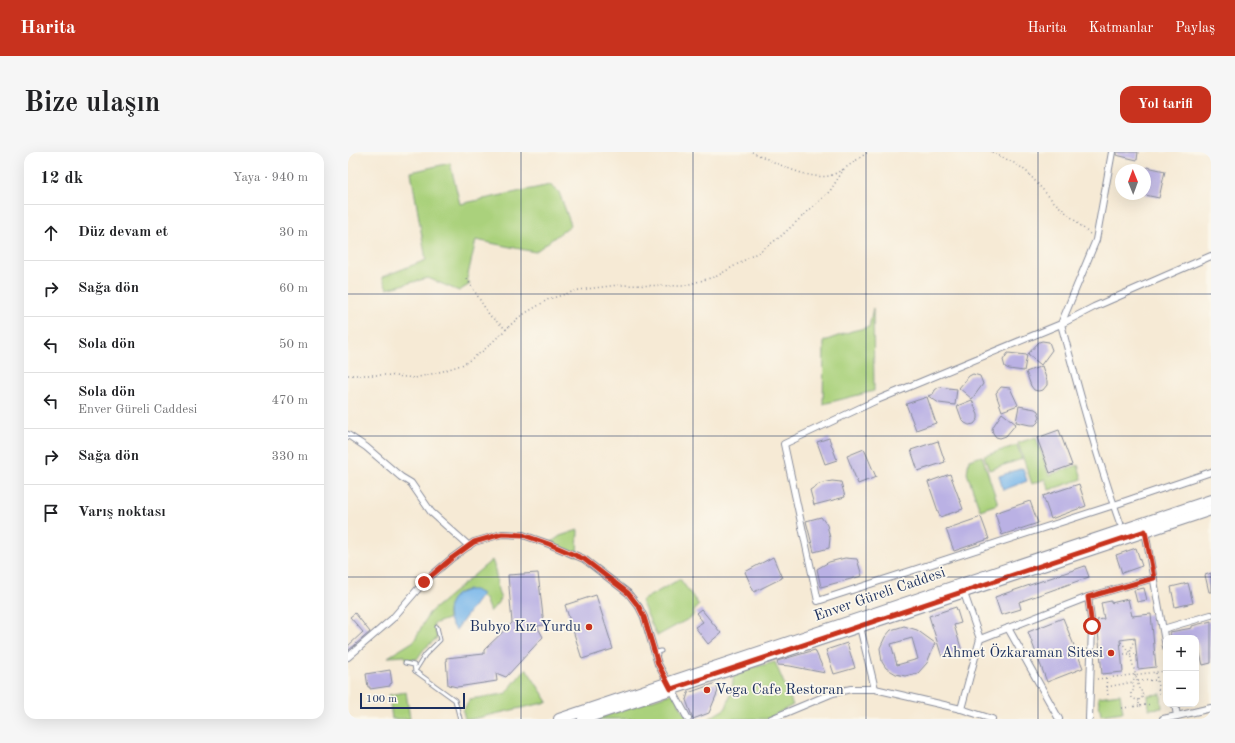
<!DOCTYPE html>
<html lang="tr">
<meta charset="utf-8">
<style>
:root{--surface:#fff;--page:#f6f6f6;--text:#202124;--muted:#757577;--line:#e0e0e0;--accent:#c8321e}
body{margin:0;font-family:"Old Standard TT",serif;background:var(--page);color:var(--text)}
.controls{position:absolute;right:12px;bottom:12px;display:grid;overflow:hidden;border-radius:8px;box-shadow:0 4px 16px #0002}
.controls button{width:36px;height:36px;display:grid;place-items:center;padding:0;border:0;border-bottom:1px solid var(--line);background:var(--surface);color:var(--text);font:20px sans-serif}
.compass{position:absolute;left:767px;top:12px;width:36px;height:36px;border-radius:50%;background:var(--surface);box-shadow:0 4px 16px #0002;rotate:359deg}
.scale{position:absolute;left:12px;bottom:10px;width:105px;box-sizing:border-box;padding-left:4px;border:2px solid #1b2f5e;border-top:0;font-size:11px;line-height:14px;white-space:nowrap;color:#1b2f5e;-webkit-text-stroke:3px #fbf7ec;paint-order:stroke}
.stop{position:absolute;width:12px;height:12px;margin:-9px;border:3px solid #c8321e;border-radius:50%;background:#fff}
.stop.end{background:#c8321e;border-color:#fff;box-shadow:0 1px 4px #0008}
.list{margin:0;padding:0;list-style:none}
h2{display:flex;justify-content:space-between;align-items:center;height:52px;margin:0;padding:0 16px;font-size:17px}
h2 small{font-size:13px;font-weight:400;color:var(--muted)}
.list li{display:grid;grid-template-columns:26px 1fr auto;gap:12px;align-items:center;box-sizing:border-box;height:56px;padding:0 16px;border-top:1px solid var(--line)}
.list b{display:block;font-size:15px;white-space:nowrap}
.list p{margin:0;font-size:13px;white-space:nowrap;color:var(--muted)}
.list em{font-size:13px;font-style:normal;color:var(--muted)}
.icon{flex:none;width:22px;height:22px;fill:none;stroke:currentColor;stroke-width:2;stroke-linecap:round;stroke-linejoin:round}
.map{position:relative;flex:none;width:863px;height:567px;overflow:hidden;border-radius:12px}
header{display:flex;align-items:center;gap:24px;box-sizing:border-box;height:56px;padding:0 20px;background:var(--accent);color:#fff}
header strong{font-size:19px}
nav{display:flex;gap:22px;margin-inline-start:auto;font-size:14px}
.intro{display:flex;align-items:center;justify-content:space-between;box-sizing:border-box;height:96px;padding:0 24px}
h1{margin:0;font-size:28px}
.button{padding:10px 18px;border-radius:12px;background:var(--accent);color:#fff;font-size:14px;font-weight:700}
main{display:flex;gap:24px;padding:0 24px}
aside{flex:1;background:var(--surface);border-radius:12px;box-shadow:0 4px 16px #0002}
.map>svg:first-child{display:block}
</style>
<header>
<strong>Harita</strong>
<nav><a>Harita</a><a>Katmanlar</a><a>Paylaş</a></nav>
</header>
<div class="intro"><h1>Bize ulaşın</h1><a class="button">Yol tarifi</a></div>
<main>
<aside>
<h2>12 dk<small>Yaya · 940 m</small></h2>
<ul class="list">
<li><svg class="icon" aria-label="ahead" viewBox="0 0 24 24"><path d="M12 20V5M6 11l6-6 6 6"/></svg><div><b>Düz devam et</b></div><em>30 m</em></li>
<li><svg class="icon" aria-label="right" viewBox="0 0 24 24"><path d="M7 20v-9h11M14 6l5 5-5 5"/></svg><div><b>Sağa dön</b></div><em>60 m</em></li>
<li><svg class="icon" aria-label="left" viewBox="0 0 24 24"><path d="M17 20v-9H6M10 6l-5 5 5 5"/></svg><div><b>Sola dön</b></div><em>50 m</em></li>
<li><svg class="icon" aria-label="left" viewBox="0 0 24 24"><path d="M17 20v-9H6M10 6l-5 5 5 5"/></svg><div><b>Sola dön</b><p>Enver Güreli Caddesi</p></div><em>470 m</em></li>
<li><svg class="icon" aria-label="right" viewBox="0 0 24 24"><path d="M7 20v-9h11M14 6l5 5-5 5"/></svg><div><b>Sağa dön</b></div><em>330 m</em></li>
<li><svg class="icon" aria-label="arrive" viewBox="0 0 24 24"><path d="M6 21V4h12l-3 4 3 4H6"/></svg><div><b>Varış noktası</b></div></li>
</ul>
</aside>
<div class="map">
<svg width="863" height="567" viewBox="0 0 863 567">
<rect width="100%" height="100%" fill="#fbf7ec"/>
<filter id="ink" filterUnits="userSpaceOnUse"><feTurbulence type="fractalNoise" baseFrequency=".025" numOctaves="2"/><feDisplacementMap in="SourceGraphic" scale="8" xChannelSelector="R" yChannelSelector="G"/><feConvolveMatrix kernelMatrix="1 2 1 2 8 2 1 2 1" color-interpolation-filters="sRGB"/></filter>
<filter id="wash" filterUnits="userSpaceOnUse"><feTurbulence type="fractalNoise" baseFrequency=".012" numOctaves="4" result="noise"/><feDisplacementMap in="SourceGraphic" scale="16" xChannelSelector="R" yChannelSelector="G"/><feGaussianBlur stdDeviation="0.9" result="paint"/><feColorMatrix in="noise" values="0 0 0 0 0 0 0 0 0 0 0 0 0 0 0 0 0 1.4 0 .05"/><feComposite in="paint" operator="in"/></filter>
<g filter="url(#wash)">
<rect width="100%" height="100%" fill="#f6ead5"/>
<g fill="#aad17b" stroke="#62806c">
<path d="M102,11l10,41 90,-19 9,7 12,33 -36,27 -59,-12 -9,39 3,5 -11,7 -31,-13 -41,11 -5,-12 44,-17 -15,-88z"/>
<path d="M525,156l1,83 -51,13 1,-63 28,-10 17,-4z"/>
<path d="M688,285l13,38 29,-10 4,14 -33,11 -4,-11 -13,5 -14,-41z"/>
<path d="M669,293l5,14 -33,11 -5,-14z"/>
<path d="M634,304l16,48 -18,6 -13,-37 2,-13z"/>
<path d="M230,378l-1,26 -28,-12 11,-8z"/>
<path d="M144,408c6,13 3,27 9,39l-11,13 -5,-13 -4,-3 1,-2c-20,-11 -36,4 -34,25l-15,5 4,13 -1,2 -12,10 -7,10 -10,1 -2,-4 -17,1 26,-16 15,-28z"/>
<path d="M332,427l19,26 -4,4 -3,8 -35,19 -16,-35z"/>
<path d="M427,510l18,43 -26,14h-59l18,-11 6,-18 2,-18z"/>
<path d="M178,516l22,34 -76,17h-7l-2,-8 7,-12 35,-5z"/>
<path d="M58,540l4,27h-18l-3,-24z"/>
<path d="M325,541l15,26h-92z"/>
<path d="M772,542l3,18 -22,3 -3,-18z"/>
<path d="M813,542l1,14 -13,1 -1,-14z"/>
</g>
<g fill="#77b6ea" stroke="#4972a4">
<path d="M675,316l4,13 -24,9 -4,-14z"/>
<path d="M120,438h7l7,4 -26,36c-9,-8 -11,-23 -2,-33 3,-4 9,-5 14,-7z"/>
</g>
<g id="blocks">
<g fill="#bab1e4" fill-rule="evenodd">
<path d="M768,0h22l-1,8 -21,-5z"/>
<path d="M799,15l18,4 -6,27 -14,-3v-18z"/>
<path d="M694,189l7,1 3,8 -11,15 -13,-11 11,-12z"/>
<path d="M660,201l19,2 -3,16 -15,-2 -4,-2 -2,-7z"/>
<path d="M694,214l5,15v4l-4,5 -5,1 -4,-1 -3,-4 -5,-14z"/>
<path d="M625,222l7,2 3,8 -11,15 -13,-11 10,-12z"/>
<path d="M591,235l18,2 -2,16 -16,-2 -11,-7 5,-2 2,-4z"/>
<path d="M653,235l9,1 8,17 -16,6 -5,-14 -1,-4z"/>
<path d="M579,245l9,26 -20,7 -10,-26z"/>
<path d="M624,248l6,15v4l-4,5 -5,1 -4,-2 -3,-3 -5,-14z"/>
<path d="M671,254l16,3 3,2 2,6 -2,5 -3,3h-5l-14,-3z"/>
<path d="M654,261l14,11 -10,12 -6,2 -4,-1 -3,-4 -1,-4 2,-4z"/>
<path d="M711,278l13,35 -22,8 -13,-35z"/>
<path d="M481,286l8,22 -12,4 -8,-22z"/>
<path d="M590,289l7,21 -27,9 -7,-21z"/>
<path d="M516,297l12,28 -18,7 -11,-28z"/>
<path d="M602,322l13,35 -23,8 -12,-35z"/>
<path d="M484,329l9,1 4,15 -31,8 -4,-15 9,-6z"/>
<path d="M731,332l7,22 -35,13 -8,-23z"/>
<path d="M682,349l8,22 -36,12 -7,-22z"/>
<path d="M473,365l6,8 3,13 -1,10 -15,4 -8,-31z"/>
<path d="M633,365l8,22 -35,12 -8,-22z"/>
<path d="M788,396l6,18 -20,7 -6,-18z"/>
<path d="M425,405l9,21 -28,14 -9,-20z"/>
<path d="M497,406l12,1 5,17 -41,11 -4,-18 12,-7z"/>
<path d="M737,414l4,11 -70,25 2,7 -20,6 -6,-18z"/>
<path d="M190,421l6,52 -7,1 6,11 -37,40 -10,-4 1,8 -40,6 -9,-2 -2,-27 38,-4v-4l28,-27 -4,-48z"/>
<path d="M863,421v19h-2l-4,-17z"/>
<path d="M840,431l5,20 -18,4 -4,-20z"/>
<path d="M796,436l3,12 -10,2 -3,-12z"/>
<path d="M248,443l17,54 -31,10 -17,-54z"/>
<path d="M780,447l4,17 19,-2 5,53 -18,2 -3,-31 -15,2 3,32 -21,2 -5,-54 7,-1 -3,-16 10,-2v2z"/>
<path d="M608,455l5,16 -7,2 8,26 -20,6 -13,-41z"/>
<path d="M353,457l20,24 -13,11 -13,-17 8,-5 -7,-9z"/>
<path d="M7,461l15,19 -22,19v-5l15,-14 -13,-15z"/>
<path d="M715,466l20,50 -36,14 -19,-50z"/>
<path d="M863,469v42l-8,2 -7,-27h-25l-1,-6 22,-4v-2z"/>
<path d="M556,474l13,4 18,13 -8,20 -9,10 -13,3 -9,-2 -10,-6 -4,-6 -2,-14 5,-11 6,-7zM564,486l6,21 -21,6 -6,-21z"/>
<path d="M499,491l8,25 -21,6 -8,-24z"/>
<path d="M467,498l10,23 -35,-7 -12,-1 -1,-4z"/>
<path d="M42,518l2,13 -2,1v2l-20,3v-2h-2l-2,-13z"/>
<path d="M368,531l2,8 -9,22 -16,6 -7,-19 2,-7z"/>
</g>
</g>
</g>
<g filter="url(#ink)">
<use href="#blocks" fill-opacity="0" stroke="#888c9a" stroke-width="1"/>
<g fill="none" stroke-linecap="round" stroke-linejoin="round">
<g stroke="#888c9a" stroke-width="5">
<g id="lane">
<path d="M89,475l3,13 -15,15 -10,16 40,29 5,19"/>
<path d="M310,502l-1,-2 4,-1"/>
<path d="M57,511l9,2 1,6"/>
</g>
</g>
<g stroke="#888c9a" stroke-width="8">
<g id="street">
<path d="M764,0l-16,88 -35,84 -184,76 -93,44 34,157 296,-96 97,-33"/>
<path d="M0,283l18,12 35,30 10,6 20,29 38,34"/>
<path d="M772,371c-23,-65 -41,-132 -59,-199l33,-17 117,-51"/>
<path d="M797,379l21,116"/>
<path d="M617,444l15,43 -19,70 31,10"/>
<path d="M740,445l66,-19"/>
<path d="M512,475l15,62"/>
<path d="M660,476l51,91"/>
<path d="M815,477l48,-14"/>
<path d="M632,487l108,-42 4,29 -3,93"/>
<path d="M0,505l44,-38 32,-37 28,-24 22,-16 28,-8 21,1 26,9 35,15 44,34 11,14 5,10 14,47 30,55"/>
<path d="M829,564l34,-8"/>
<path d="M423,567l62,-26 18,-4h24l86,20"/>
<path d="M815,567l14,-3 -2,-12"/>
</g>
</g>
<g stroke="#888c9a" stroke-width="12">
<g id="primary">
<path d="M211,567l652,-219"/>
<path d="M235,567l628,-209"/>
</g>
</g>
<g stroke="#888c9a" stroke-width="1.5" stroke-dasharray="1 3" stroke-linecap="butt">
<path d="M404,0c21,9 54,28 77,24 5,-1 10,-5 15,-7"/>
<path d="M644,0l26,13 9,7 25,28 39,35"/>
<path d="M119,127l23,37 17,14"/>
<path d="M0,223h38l29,3 28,-7 21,-7 19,-13 36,-34 30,-18 30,-9 39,-5 65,1 34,-10 45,-26 18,-13 50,-46 14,-22 24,-17"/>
<path d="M773,490l9,11 4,-14"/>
<path d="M776,502h6"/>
<path d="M787,502h-5l9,34 1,3h2l1,6 -4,2v7l13,-2"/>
<path d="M808,521l3,21"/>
<path d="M787,523l-2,7 1,8 -3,2v2l1,4 7,3"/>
<path d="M758,526l2,18"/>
<path d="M749,527l69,-8"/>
<path d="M790,529l20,-1"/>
<path d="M759,535l26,-5"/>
<path d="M774,556l17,-2"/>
</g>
<use href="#lane" stroke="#fff" stroke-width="3"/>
<use href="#street" stroke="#fff" stroke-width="6"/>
<use href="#primary" stroke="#fff" stroke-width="10"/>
</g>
</g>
<g fill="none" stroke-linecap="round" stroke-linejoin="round" filter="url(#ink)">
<path stroke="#c8321e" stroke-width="5" d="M76,430l28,-24 22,-16 28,-8 21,1 26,9 35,15 44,34 11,14 5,10 14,47 13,25 474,-158 9,47 -66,19 4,29"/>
</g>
<path fill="none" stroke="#1b2f5e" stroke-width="1" stroke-opacity="0.55" d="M173,0v567M345,0v567M518,0v567M690,0v567M0,142h863M0,284h863M0,425h863"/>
<g fill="#c8321e" stroke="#fbf7ec" stroke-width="1.5">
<circle cx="241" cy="475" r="4"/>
<circle cx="763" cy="501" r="4"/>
<circle cx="359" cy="538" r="4"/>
</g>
<g text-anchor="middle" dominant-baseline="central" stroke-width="3.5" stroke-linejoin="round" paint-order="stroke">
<g font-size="15" fill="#1b2f5e" stroke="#fbf7ec">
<text transform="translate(532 443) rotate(-19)">Enver Güreli Caddesi</text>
</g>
<g font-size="15" fill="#1b2f5e" stroke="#fbf7ec" text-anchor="end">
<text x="233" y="475">Bubyo Kız Yurdu</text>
<text x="755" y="501">Ahmet Özkaraman Sitesi</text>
<text x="367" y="538" text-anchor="start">Vega Cafe Restoran</text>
</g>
</g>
</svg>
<div class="controls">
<button>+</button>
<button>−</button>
</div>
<svg class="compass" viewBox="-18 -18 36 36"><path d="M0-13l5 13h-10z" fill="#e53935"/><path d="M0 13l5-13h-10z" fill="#757577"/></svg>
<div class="scale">100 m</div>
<div class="stop" style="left:744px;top:474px"></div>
<div class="stop end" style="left:76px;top:430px"></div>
</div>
</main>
